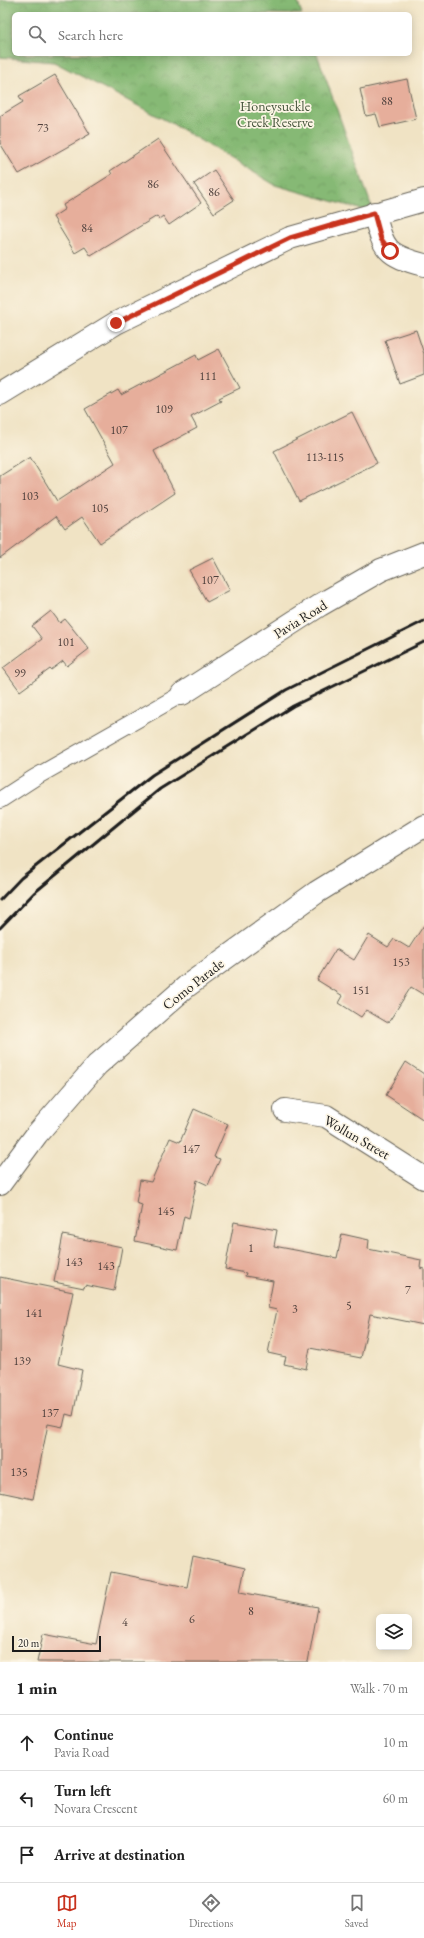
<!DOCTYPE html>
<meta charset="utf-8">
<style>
:root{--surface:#fff;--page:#f6f6f6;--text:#222;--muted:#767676;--line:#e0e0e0;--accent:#c8321e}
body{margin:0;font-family:"EB Garamond",serif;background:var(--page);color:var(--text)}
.controls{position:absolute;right:12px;bottom:12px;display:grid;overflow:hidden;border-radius:6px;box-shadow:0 2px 10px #0003}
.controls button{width:36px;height:36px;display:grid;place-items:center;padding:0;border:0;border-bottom:1px solid var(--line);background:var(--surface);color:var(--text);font:20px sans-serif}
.scale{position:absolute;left:12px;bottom:10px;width:89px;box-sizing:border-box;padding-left:4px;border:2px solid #1c1c1c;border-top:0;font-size:11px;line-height:14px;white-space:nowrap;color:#1c1c1c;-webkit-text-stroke:3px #fcf5e5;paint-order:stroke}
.stop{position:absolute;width:12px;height:12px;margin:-9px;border:3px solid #c8321e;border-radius:50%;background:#fff}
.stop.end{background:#c8321e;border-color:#fff;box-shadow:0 1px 4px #0008}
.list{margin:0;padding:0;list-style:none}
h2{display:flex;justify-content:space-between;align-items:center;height:52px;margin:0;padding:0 16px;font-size:17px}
h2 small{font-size:13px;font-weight:400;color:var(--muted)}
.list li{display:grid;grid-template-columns:26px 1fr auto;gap:12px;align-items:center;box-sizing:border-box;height:56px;padding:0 16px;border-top:1px solid var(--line)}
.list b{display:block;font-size:15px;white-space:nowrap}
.list p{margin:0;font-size:13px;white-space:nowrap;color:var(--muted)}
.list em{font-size:13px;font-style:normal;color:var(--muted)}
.icon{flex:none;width:22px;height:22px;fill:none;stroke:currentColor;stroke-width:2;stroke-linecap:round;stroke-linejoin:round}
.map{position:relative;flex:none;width:424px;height:1662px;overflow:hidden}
.search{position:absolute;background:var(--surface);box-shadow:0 2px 10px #0003;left:12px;right:12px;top:12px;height:44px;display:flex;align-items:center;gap:10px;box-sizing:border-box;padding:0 14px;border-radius:6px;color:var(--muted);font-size:15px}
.sheet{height:220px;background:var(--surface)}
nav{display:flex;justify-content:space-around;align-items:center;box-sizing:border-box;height:56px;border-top:1px solid var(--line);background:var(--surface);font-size:11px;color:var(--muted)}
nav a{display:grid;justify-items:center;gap:2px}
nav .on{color:var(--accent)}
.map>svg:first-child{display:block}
</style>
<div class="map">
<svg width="424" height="1662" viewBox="0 0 424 1662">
<defs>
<pattern id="forest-crowns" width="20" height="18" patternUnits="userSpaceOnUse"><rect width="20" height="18" fill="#86b974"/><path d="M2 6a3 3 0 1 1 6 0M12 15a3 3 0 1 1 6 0" fill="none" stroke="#739e64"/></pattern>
</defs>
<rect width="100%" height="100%" fill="#fcf5e5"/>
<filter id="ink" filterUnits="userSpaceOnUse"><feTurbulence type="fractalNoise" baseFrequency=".025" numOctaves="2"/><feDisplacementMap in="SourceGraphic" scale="8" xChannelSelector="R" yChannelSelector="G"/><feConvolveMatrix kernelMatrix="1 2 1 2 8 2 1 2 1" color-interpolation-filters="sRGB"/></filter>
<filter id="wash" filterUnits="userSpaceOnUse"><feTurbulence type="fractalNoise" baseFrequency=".012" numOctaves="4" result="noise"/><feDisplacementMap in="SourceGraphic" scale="16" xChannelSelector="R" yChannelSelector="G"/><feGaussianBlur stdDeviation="0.9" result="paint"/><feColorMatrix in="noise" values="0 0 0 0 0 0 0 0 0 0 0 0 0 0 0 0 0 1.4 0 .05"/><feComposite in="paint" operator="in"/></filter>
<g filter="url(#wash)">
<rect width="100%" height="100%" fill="#f0e3c4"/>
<path fill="url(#forest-crowns)" stroke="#516a48" d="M0,0h297l5,14h-288v40h303l57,159 -99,-28 -104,-62 -117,-61 -54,-5z"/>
<g id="blocks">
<g fill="#e6ae9b">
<path d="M55,75l35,59 -71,40 -19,-31v-27l23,-14 -4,-6z"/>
<path d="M407,79l9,40 -36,8 -4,-13 -10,2 -6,-27z"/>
<path d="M158,139l43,64 -32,22 -6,-9 -4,3 -2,-3 -66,40 -6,-9 -10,6 -22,-36 12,-8 -2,-4 49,-31 -2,-3z"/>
<path d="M214,170l20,30 -20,13 -20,-29z"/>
<path d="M416,330l8,24v21l-24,9 -15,-44z"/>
<path d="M219,349l21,39 -21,10 2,3 -30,16 6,11 -43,23 21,42 -75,50 -18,-26 -17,12 -9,-13 -56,42v-82l30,-19 27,44 58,-38 -30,-54 33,-19 3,5 75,-40 2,5z"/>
<path d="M352,412l25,51 -78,38 -25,-50z"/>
<path d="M213,558l17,32 -23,12 -18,-32z"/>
<path d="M51,611l9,12 5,-4 24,30 -22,17 -4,-5 -12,9 -1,-1 -30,22 -17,-23 39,-29 -10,-13z"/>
<path d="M424,925v70l-13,-8 -23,36 -22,-13 -5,7 -22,-14 4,-7 -26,-16 19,-31 18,11 15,-25 19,12 6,-8 15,9z"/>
<path d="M406,1062l18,12v46l-38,-25z"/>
<path d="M194,1109l34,15 -14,33 6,2 -12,26 -11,-5 -8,38 -5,-2 -7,34 -42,-9 7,-36 -6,-2 4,-23 11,2 19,-44 10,4z"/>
<path d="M234,1222l43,8 -3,16 63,12 5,-24 27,6 -1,9 53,11 -1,8 4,1v56l-54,-11 -9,44 -51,-10 -4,21 -22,-5 2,-7 -18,-4 9,-43 -9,-2 5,-27 -28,-5 1,-3 -21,-4z"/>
<path d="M63,1235l59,12 -8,44 -29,-6 -1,3 -30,-6z"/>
<path d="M0,1277l73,15 -15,72 24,6 -9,46 -7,-2 -3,13 -15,-3 -15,75 -33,-7z"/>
<path d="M193,1556l52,12 -5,24 78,15 -10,55h-271l6,-28 53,10 15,-72 76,15z"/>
</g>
</g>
</g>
<g filter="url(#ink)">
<use href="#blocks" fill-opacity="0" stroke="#666257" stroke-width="1"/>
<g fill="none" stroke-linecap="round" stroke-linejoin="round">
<g stroke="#666257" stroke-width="18">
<path id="lane" d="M0,800l34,-22 148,-84"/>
</g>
<g stroke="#666257" stroke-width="24">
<g id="street">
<path d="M374,213c10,37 12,42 50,52"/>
<path d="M182,694l138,-89 61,-35 43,-17"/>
<path d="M285,1110l41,6 98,62"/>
<path d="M0,1184l37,-50 60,-69 90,-79 130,-94 107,-66"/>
</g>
</g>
<g stroke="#666257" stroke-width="24">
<path id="secondary" d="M0,394l116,-71 174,-85 134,-38"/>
</g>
<use href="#lane" stroke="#fff" stroke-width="16"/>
<use href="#street" stroke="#fff" stroke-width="22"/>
<use href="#secondary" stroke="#fff" stroke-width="22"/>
<g stroke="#1c1c1c" stroke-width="3">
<path d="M0,900l21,-22 131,-103 134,-85 138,-69"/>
<path d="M0,928l34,-35 126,-104 133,-83 131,-64"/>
</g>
</g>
</g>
<g fill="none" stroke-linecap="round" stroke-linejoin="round" filter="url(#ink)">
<path stroke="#c8321e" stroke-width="5" d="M116,323l174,-85 84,-25 7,26 9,12"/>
</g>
<g text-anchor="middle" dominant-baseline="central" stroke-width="3.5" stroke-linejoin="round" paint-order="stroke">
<g font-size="12" fill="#4e403c">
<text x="387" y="101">88</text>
<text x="43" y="128">73</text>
<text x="153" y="184">86</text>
<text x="214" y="192">86</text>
<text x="87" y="228">84</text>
<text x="208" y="376">111</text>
<text x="164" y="409">109</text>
<text x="119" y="430">107</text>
<text x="325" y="457">113-115</text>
<text x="30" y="496">103</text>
<text x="100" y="508">105</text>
<text x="210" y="580">107</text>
<text x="66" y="642">101</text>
<text x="20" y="673">99</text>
<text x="401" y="962">153</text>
<text x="361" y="990">151</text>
<text x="191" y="1149">147</text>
<text x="166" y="1211">145</text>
<text x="251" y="1248">1</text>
<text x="74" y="1262">143</text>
<text x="106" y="1266">143</text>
<text x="408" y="1290">7</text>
<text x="349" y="1305">5</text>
<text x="295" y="1309">3</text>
<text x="34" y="1313">141</text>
<text x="22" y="1361">139</text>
<text x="50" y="1413">137</text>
<text x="19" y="1472">135</text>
<text x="251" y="1611">8</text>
<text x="192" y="1619">6</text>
<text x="125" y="1622">4</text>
</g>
<g font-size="14" fill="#46553c" stroke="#fcf5e5">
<text x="275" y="106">Honeysuckle<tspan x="275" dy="16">Creek Reserve</tspan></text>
</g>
<g font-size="14" fill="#1c1c1c" stroke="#fcf5e5">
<text transform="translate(300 619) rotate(-32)">Pavia Road</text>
<text transform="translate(193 984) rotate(-38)">Como Parade</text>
<text transform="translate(357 1137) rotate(30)">Wollun Street</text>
</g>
</g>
</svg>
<div class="controls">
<button><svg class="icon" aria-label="layers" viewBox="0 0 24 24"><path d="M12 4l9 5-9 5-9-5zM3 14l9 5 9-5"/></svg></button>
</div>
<div class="scale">20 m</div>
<div class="stop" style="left:390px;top:251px"></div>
<div class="stop end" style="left:116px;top:323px"></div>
<div class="search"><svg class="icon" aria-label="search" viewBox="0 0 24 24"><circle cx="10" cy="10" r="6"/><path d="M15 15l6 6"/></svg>Search here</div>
</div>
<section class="sheet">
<h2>1 min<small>Walk · 70 m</small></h2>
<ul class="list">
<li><svg class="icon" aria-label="ahead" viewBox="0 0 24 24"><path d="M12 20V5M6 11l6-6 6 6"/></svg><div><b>Continue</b><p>Pavia Road</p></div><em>10 m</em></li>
<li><svg class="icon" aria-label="left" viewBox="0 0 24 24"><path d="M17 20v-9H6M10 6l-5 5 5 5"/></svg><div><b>Turn left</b><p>Novara Crescent</p></div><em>60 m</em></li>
<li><svg class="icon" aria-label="arrive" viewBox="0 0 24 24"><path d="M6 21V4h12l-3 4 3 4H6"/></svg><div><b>Arrive at destination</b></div></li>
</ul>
</section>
<nav>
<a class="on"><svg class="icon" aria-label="map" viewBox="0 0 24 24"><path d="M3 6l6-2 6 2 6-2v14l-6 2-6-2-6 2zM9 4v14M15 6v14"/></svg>Map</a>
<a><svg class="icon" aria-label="directions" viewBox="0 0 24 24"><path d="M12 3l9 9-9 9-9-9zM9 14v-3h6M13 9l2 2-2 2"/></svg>Directions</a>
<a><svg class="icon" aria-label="saved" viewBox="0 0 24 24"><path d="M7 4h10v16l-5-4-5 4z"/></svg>Saved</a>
</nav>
